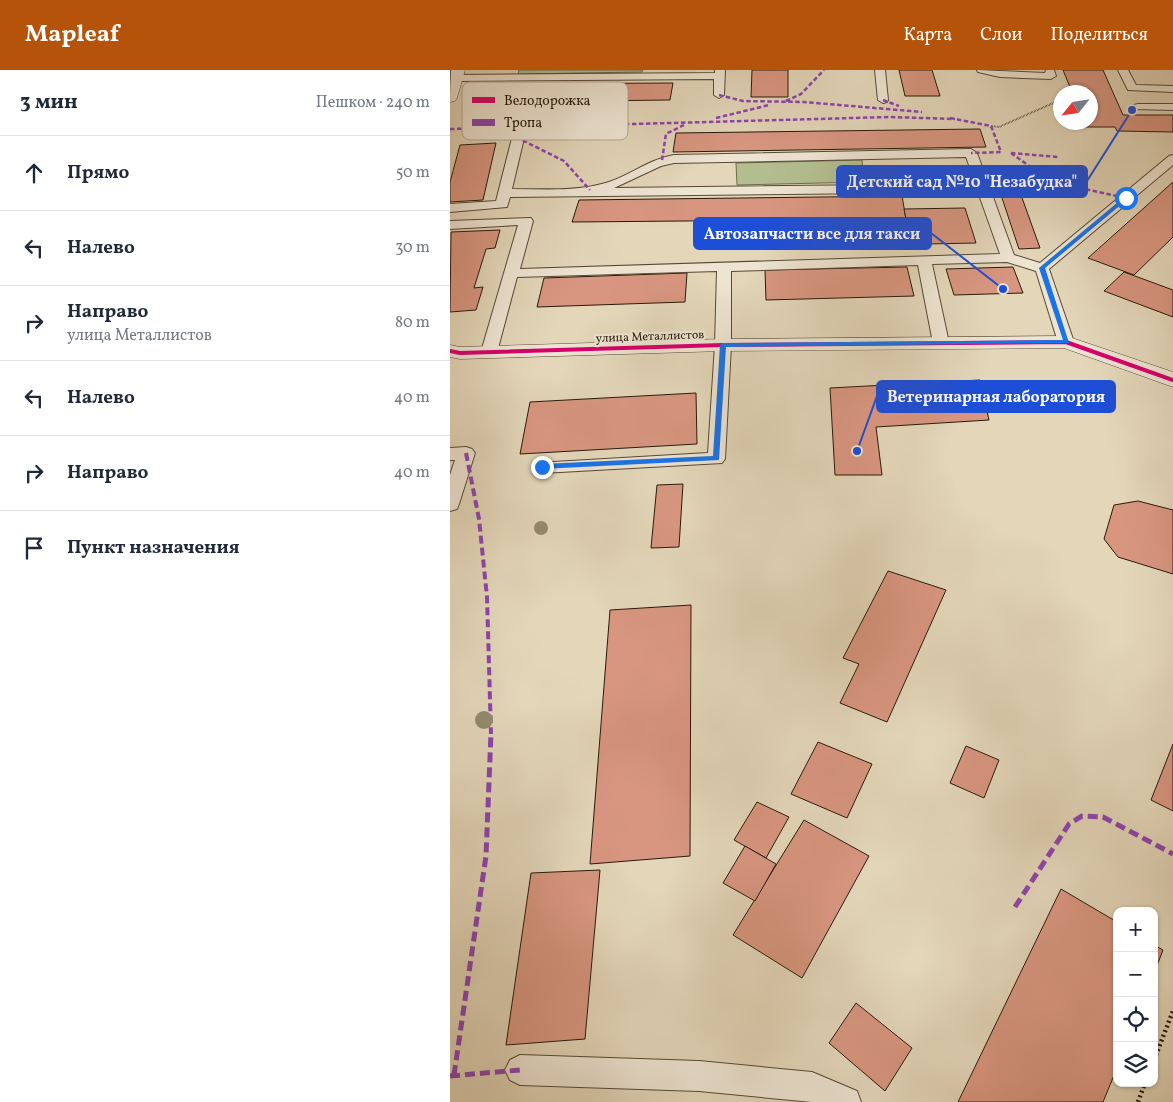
<!DOCTYPE html>
<html lang="ru">
<meta charset="utf-8">
<style>
:root{--surface:#fff;--page:#f6f6f7;--text:#1f2937;--muted:#747a83;--line:#e0e1e3;--accent:#b45309}
body{margin:0;font-family:Vollkorn,serif;background:var(--page);color:var(--text)}
.controls{position:absolute;right:15px;bottom:15px;display:grid;overflow:hidden;border-radius:10px;box-shadow:0 1px 4px #0004}
.controls button{width:45px;height:45px;display:grid;place-items:center;padding:0;border:0;border-bottom:1px solid var(--line);background:var(--surface);color:var(--text);font:25px sans-serif}
.compass{position:absolute;left:603px;top:15px;width:45px;height:45px;border-radius:50%;background:var(--surface);box-shadow:0 1px 4px #0004;rotate:240deg}
.stop{position:absolute;width:15px;height:15px;margin:-11px;border:4px solid #1a73e8;border-radius:50%;background:#fff}
.stop.end{background:#1a73e8;border-color:#fff;box-shadow:0 1px 5px #0008}
.list{margin:0;padding:0;list-style:none}
h2{display:flex;justify-content:space-between;align-items:center;height:65px;margin:0;padding:0 20px;font-size:21px}
h2 small{font-size:16px;font-weight:400;color:var(--muted)}
.list li{display:grid;grid-template-columns:32px 1fr auto;gap:15px;align-items:center;box-sizing:border-box;height:75px;padding:0 20px;border-top:1px solid var(--line)}
.list b{display:block;font-size:19px;white-space:nowrap}
.list p{margin:0;font-size:16px;white-space:nowrap;color:var(--muted)}
.list em{font-size:16px;font-style:normal;color:var(--muted)}
.icon{flex:none;width:28px;height:28px;fill:none;stroke:currentColor;stroke-width:2;stroke-linecap:round;stroke-linejoin:round}
.map{position:relative;flex:none;width:723px;height:1032px;overflow:hidden}
header{display:flex;align-items:center;gap:30px;box-sizing:border-box;height:70px;padding:0 25px;background:var(--accent);color:#fff}
header strong{font-size:24px}
nav{display:flex;gap:28px;margin-inline-start:auto;font-size:18px}
main{display:flex}
aside{flex:1;background:var(--surface)}
.map>svg:first-child{display:block}
</style>
<header>
<strong>Mapleaf</strong>
<nav><a>Карта</a><a>Слои</a><a>Поделиться</a></nav>
</header>
<main>
<aside>
<h2>3 мин<small>Пешком · 240 m</small></h2>
<ul class="list">
<li><svg class="icon" aria-label="ahead" viewBox="0 0 24 24"><path d="M12 20V5M6 11l6-6 6 6"/></svg><div><b>Прямо</b></div><em>50 m</em></li>
<li><svg class="icon" aria-label="left" viewBox="0 0 24 24"><path d="M17 20v-9H6M10 6l-5 5 5 5"/></svg><div><b>Налево</b></div><em>30 m</em></li>
<li><svg class="icon" aria-label="right" viewBox="0 0 24 24"><path d="M7 20v-9h11M14 6l5 5-5 5"/></svg><div><b>Направо</b><p>улица Металлистов</p></div><em>80 m</em></li>
<li><svg class="icon" aria-label="left" viewBox="0 0 24 24"><path d="M17 20v-9H6M10 6l-5 5 5 5"/></svg><div><b>Налево</b></div><em>40 m</em></li>
<li><svg class="icon" aria-label="right" viewBox="0 0 24 24"><path d="M7 20v-9h11M14 6l5 5-5 5"/></svg><div><b>Направо</b></div><em>40 m</em></li>
<li><svg class="icon" aria-label="arrive" viewBox="0 0 24 24"><path d="M6 21V4h12l-3 4 3 4H6"/></svg><div><b>Пункт назначения</b></div></li>
</ul>
</aside>
<div class="map">
<svg width="723" height="1032" viewBox="0 0 723 1032">
<rect width="100%" height="100%" fill="#e3d6b9"/>
<filter id="stains"><feTurbulence type="fractalNoise" baseFrequency=".004" numOctaves="4"/><feColorMatrix values="0 0 0 0 .2 0 0 0 0 .09 0 0 0 0 .02 0 0 0 .5 -.17"/></filter>
<radialGradient id="worn" r=".72"><stop offset=".6" stop-color="#630" stop-opacity="0"/><stop offset="1" stop-color="#630" stop-opacity=".3"/></radialGradient>
<g fill="#b3be90" stroke="#6e6c4e">
<path d="M69,0h124l-1,2 -124,2z"/>
<path d="M412,90l2,22 -127,3 -1,-22z"/>
</g>
<g fill="#d89680" stroke="#281a0b">
<path d="M302,0h36v27h-37z"/>
<path d="M449,0h33l8,26h-35z"/>
<path d="M613,0h40l20,45h50v17l-56,-1 -2,-4h-50l-1,-5h26v-30h-18z"/>
<path d="M223,13l-3,17 -186,2 9,-18z"/>
<path d="M530,59l6,18 -313,5 3,-19z"/>
<path d="M46,73l-13,57 -33,2v-20l10,-37z"/>
<path d="M723,112v55l-39,38 -46,-17z"/>
<path d="M551,125h20l19,53 -21,1z"/>
<path d="M452,126l4,23 -334,3 7,-22z"/>
<path d="M515,138l11,35 -50,1 -6,-26 -14,1 -2,-10z"/>
<path d="M50,160l-5,18 -9,1 -12,39 9,-1 -7,23 -26,2 1,-80z"/>
<path d="M457,197l7,29 -148,4 -1,-30z"/>
<path d="M563,197l10,26 -69,2 -8,-26z"/>
<path d="M674,202l49,18v27l-69,-26z"/>
<path d="M237,203l-2,29 -148,5 7,-29z"/>
<path d="M530,310l9,40 -113,7 6,48h-47l-5,-87z"/>
<path d="M246,323l1,51 -177,10 10,-52z"/>
<path d="M233,414l-4,63 -28,1 6,-63z"/>
<path d="M688,431l35,9v64l-55,-17 -14,-18 10,-34z"/>
<path d="M438,501l58,19 -59,132 -47,-19 19,-39 -16,-6z"/>
<path d="M241,535l-1,251 -100,8 20,-254z"/>
<path d="M368,672l54,22 -25,54 -56,-24z"/>
<path d="M723,674v67l-22,-11z"/>
<path d="M516,676l33,14 -15,38 -34,-15z"/>
<path d="M307,732l32,15 -23,41 -32,-18z"/>
<path d="M354,750l65,36 -67,122 -69,-43z"/>
<path d="M295,776l31,18 -21,37 -32,-18z"/>
<path d="M150,800l-15,169 -79,6 25,-172z"/>
<path d="M611,819l56,33v146l-14,34h-145z"/>
<path d="M704,875l9,5 -9,23z"/>
<path d="M406,933l56,45 -27,43 -56,-48z"/>
</g>
<g fill="none" stroke-linecap="round" stroke-linejoin="round">
<g stroke="#574936" stroke-width="2">
<g id="service">
<path d="M265,0h10l-1,25 -5,3 -5,-3v-16l-258,2 -5,-3 5,-3 259,-2z"/>
<path d="M425,0h10l3,30 -1,2 -4,1 -5,-3z"/>
<path d="M527,0l68,3 1,-3h8l2,6 -5,3 -51,-2 -22,-5z"/>
<path d="M668,0h10l8,15 37,1v6l-45,-2z"/>
<path d="M688,34h35v6l-39,-1 -1,-2 1,-2z"/>
<path d="M68,65l6,3 -12,51c32,0 66,3 97,-7 23,-8 41,-23 65,-27l297,-6 6,4 37,102 26,8 129,-107 4,-1v10l-124,104 25,73 -3,3h-10l-3,-3 -22,-71 -29,-9 -75,2 17,79 -3,3h-10l-3,-3 -15,-78 -187,6v74l-6,114 -3,4 -180,10 -6,-2 -3,-4 3,-4 172,-10 7,-108 2,-74 -200,6 -20,75 -2,3h-12l-2,-3 37,-127 -68,4v-8l81,-3 2,3 -13,48 480,-15 -22,-62 -468,5 -3,10 -57,5v-8l46,-3 16,-63zM516,87l10,27 -362,4 47,-22 13,-3z"/>
<path d="M16,377l6,2 3,4 -16,51 -2,5 -7,2v-36l5,-15h-5v-12z"/>
<path d="M70,985l179,6 113,11 45,19 4,11h-49l-113,-11 -179,-6 -10,-5 -5,-10 5,-10z"/>
</g>
</g>
<g stroke="#574936" stroke-width="1">
<g id="minor">
<path d="M1,0h14l-8,28 -2,3 -5,1z"/>
<path d="M616,266l107,36v15l-109,-39 -341,3 -263,8 -10,-2v-12l10,2 263,-8z"/>
</g>
</g>
<path stroke="#281a0b" stroke-width="2" stroke-dasharray="0.5 1" stroke-linecap="butt" d="M541,56l8,1 61,-27"/>
<g stroke="#281a0b" stroke-width="4.5" stroke-dasharray="2 3" stroke-linecap="butt">
<path d="M704,990l19,-49"/>
<path d="M688,1032l7,-19"/>
</g>
<use href="#service" fill="#ede4d2" fill-rule="evenodd"/>
<use href="#minor" fill="#ede4d2" fill-rule="evenodd"/>
<g stroke="#8e44ad" stroke-width="2.5" stroke-dasharray="4.5 2.5" stroke-linecap="butt">
<path d="M269,25l24,6 61,1 118,10"/>
<path d="M433,30l16,6"/>
<path d="M336,31l15,-7 23,-24"/>
<path d="M266,48l53,-13"/>
<path d="M500,48l41,8 10,26 -30,1"/>
<path d="M0,59l440,-12 65,2"/>
<path d="M39,62l29,6 46,23 26,29"/>
<path d="M561,83l28,20 46,16 41,9"/>
<path d="M561,83l47,4"/>
<path d="M212,90l4,-26 18,-9"/>
</g>
<path stroke="#8e44ad" stroke-width="4" stroke-dasharray="8 4" stroke-linecap="butt" d="M16,383l13,66 8,78 4,137"/>
<g stroke="#8e44ad" stroke-width="5" stroke-dasharray="10 5" stroke-linecap="butt">
<path d="M565,837l54,-83 13,-8 21,1 70,37"/>
<path d="M4,1005l32,-219 5,-123"/>
<path d="M0,1006l70,-6"/>
</g>
<g stroke="#ede4d2" stroke-width="6">
<path id="cycleway" d="M0,281l10,2 263,-8 343,-3 107,38"/>
</g>
<use href="#cycleway" stroke="#d6006c" stroke-width="4"/>
</g>
<g fill="#938a6f">
<circle cx="91" cy="458" r="7"/>
<circle cx="34" cy="650" r="9"/>
</g>
<path fill="#1a73e8" d="M674,127l5,1 -84,70 24,75 -343,4 -7,113 -177,9 -4,-2 4,-3 171,-8 7,-111 3,-2 340,-3 -24,-72z"/>
<g text-anchor="middle" dominant-baseline="central" stroke-width="4.5" stroke-linejoin="round" paint-order="stroke">
<g font-size="12" fill="#281a0b" stroke="#ede4d2">
<text transform="translate(200 267) rotate(-2)">улица Металлистов</text>
</g>
</g>
<rect x="12" y="12" width="166" height="58" rx="8" fill="#ede4d2" stroke="#b2a796" stroke-width="1"/>
<rect x="22" y="27" width="23" height="6" fill="#d6006c"/>
<rect x="22" y="49" width="23" height="7" fill="#8e44ad"/>
<g font-size="14" fill="#281a0b">
<text x="54" y="35">Велодорожка</text>
<text x="54" y="57">Тропа</text>
</g>
<path fill="none" stroke="#1d4ed8" stroke-width="2" d="M682 40L637 111M553 219L481 163M407 381L427 326"/>
<g fill="#1d4ed8" stroke="#ede4d2" stroke-width="2">
<circle cx="682" cy="40" r="5"/>
<circle cx="553" cy="219" r="5"/>
<circle cx="407" cy="381" r="5"/>
</g>
<g fill="#1d4ed8" stroke="#1d4ed8" stroke-width="2">
<rect x="387" y="96" width="250" height="31" rx="5"/>
<rect x="244" y="148" width="237" height="31" rx="5"/>
<rect x="427" y="311" width="238" height="31" rx="5"/>
</g>
<g font-size="16" text-anchor="middle" font-weight="bold" fill="#fff">
<text x="512" y="117">Детский сад №10 "Незабудка"</text>
<text x="362" y="169">Автозапчасти все для такси</text>
<text x="546" y="332">Ветеринарная лаборатория</text>
</g>
<rect width="100%" height="100%" filter="url(#stains)"/>
<rect width="100%" height="100%" fill="url(#worn)"/>
</svg>
<div class="controls">
<button>+</button>
<button>−</button>
<button><svg class="icon" aria-label="locate" viewBox="0 0 24 24"><circle cx="12" cy="12" r="6"/><path d="M12 2v4M12 18v4M2 12h4M18 12h4"/></svg></button>
<button><svg class="icon" aria-label="layers" viewBox="0 0 24 24"><path d="M12 4l9 5-9 5-9-5zM3 14l9 5 9-5"/></svg></button>
</div>
<svg class="compass" viewBox="-18 -18 36 36"><path d="M0-13l5 13h-10z" fill="#e53935"/><path d="M0 13l5-13h-10z" fill="#747a83"/></svg>
<div class="stop" style="left:676px;top:128px"></div>
<div class="stop end" style="left:92px;top:397px"></div>
</div>
</main>
